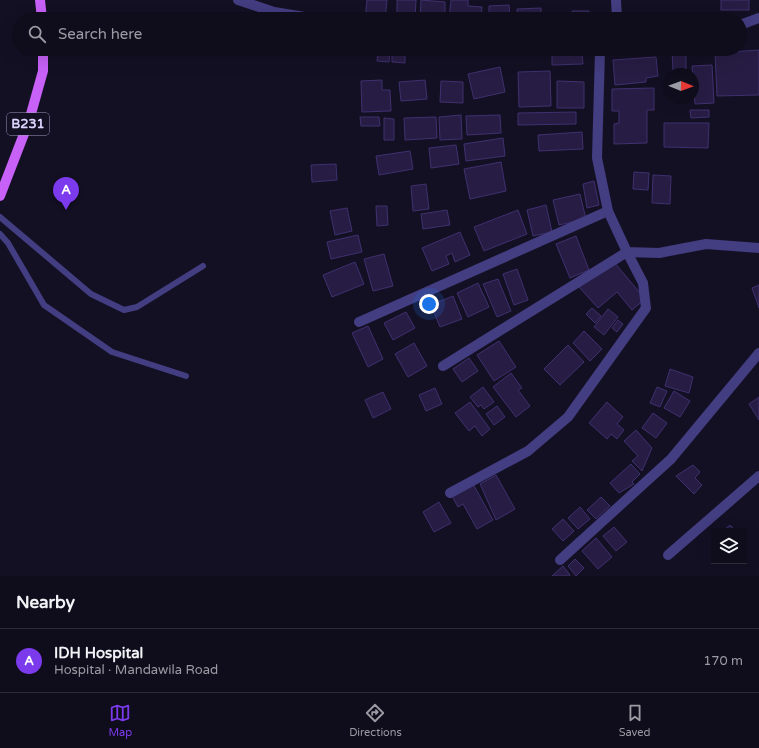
<!DOCTYPE html>
<meta charset="utf-8">
<style>
:root{--surface:#0f0c1b;--page:#181524;--text:#f1f3f6;--muted:#9b9ba3;--line:#2f2c3a;--accent:#7c3aed}
body{margin:0;font-family:"Varela Round",sans-serif;background:var(--page);color:var(--text)}
.controls{position:absolute;right:12px;bottom:12px;display:grid;overflow:hidden;border-radius:0px;box-shadow:0 4px 16px #0002}
.controls button{width:36px;height:36px;display:grid;place-items:center;padding:0;border:0;border-bottom:1px solid var(--line);background:var(--surface);color:var(--text);font:20px sans-serif}
.compass{position:absolute;left:663px;top:68px;width:36px;height:36px;border-radius:50%;background:var(--surface);box-shadow:0 4px 16px #0002;rotate:91deg}
.you{position:absolute;left:429px;top:304px;width:14px;height:14px;margin:-10px;border:3px solid #fff;border-radius:50%;background:#1a73e8;box-shadow:0 0 0 6px #1a73e833}
.badge{display:grid;place-items:center;width:26px;height:26px;border-radius:50%;background:var(--accent);color:#fff;font-size:13px;font-weight:700}
.pin{position:absolute;translate:-50% -33px;filter:drop-shadow(0 1px 2px #0008)}
.pin::after{content:'';position:absolute;top:21px;width:14px;height:12px;background:inherit;clip-path:polygon(0 0,100% 0,50% 100%)}
.list{margin:0;padding:0;list-style:none}
h2{display:flex;justify-content:space-between;align-items:center;height:52px;margin:0;padding:0 16px;font-size:17px}
h2 small{font-size:13px;font-weight:400;color:var(--muted)}
.list li{display:grid;grid-template-columns:26px 1fr auto;gap:12px;align-items:center;box-sizing:border-box;height:64px;padding:0 16px;border-top:1px solid var(--line)}
.list b{display:block;font-size:15px;white-space:nowrap}
.list p{margin:0;font-size:13px;white-space:nowrap;color:var(--muted)}
.list em{font-size:13px;font-style:normal;color:var(--muted)}
.icon{flex:none;width:22px;height:22px;fill:none;stroke:currentColor;stroke-width:2;stroke-linecap:round;stroke-linejoin:round}
.map{position:relative;flex:none;width:759px;height:576px;overflow:hidden}
.search{position:absolute;background:var(--surface);box-shadow:0 4px 16px #0002;left:12px;right:12px;top:12px;height:44px;display:flex;align-items:center;gap:10px;box-sizing:border-box;padding:0 14px;border-radius:22px;color:var(--muted);font-size:15px}
.sheet{height:116px;background:var(--surface)}
nav{display:flex;justify-content:space-around;align-items:center;box-sizing:border-box;height:56px;border-top:1px solid var(--line);background:var(--surface);font-size:11px;color:var(--muted)}
nav a{display:grid;justify-items:center;gap:2px}
nav .on{color:var(--accent)}
.map>svg:first-child{display:block}
</style>
<div class="map">
<svg width="759" height="576" viewBox="0 0 759 576">
<rect width="100%" height="100%" fill="#141024"/>
<g fill="#271d44" stroke="#3f306f">
<path d="M367,0h20l-2,19h-20z"/>
<path d="M397,0h19l-1,19h-18z"/>
<path d="M421,0l24,2v17h-25z"/>
<path d="M451,0h17v6l14,1 -1,12h-32z"/>
<rect x="721" y="0" width="28" height="10"/>
<path d="M509,5l1,14h-21v-13z"/>
<path d="M541,8v11h-24v-10z"/>
<path d="M572,11h17l-1,8h-16z"/>
<path d="M352,49h16l-5,7z"/>
<path d="M378,49h12l-1,13 -12,-1z"/>
<path d="M392,49h13v14l-13,-1z"/>
<path d="M672,49h14v25h-13z"/>
<path d="M759,50v45l-42,1 -2,-43z"/>
<path d="M582,52l1,12 -31,1v-12z"/>
<path d="M656,57l2,19 -12,2v4l-31,3 -2,-25z"/>
<path d="M712,65l2,38 -19,1 -3,-38z"/>
<path d="M500,67l5,25 -31,7 -6,-25z"/>
<path d="M550,71l1,35 -32,1 -1,-35z"/>
<path d="M382,80v10h8l1,21 -29,1 -1,-31z"/>
<path d="M425,80l2,19 -26,2 -2,-19z"/>
<path d="M441,81l22,1v21l-23,-1z"/>
<path d="M557,81l27,1v26h-27z"/>
<path d="M654,88v22h-7v33l-33,1v-20l5,-1v-12h-7v-22z"/>
<path d="M690,110h19v7l-18,1z"/>
<path d="M576,112v12l-58,1v-12z"/>
<path d="M461,115l1,24 -22,1 -1,-23z"/>
<path d="M500,115l1,18 -34,2 -1,-19z"/>
<path d="M360,117h19l1,9h-19z"/>
<path d="M436,117l1,21 -32,2 -1,-22z"/>
<path d="M384,118l10,1v21h-10z"/>
<path d="M664,123h45l-1,25 -44,-1z"/>
<path d="M582,132l1,17 -44,2 -1,-16z"/>
<path d="M503,138l2,18 -39,5 -2,-17z"/>
<path d="M456,145l3,19 -28,4 -2,-20z"/>
<path d="M410,151l3,18 -34,6 -3,-19z"/>
<path d="M501,162l5,29 -36,8 -6,-30z"/>
<path d="M336,164l1,16 -25,2 -1,-17z"/>
<path d="M634,172l15,1 -1,17 -15,-1z"/>
<path d="M653,175l18,1 -1,28 -18,-1z"/>
<path d="M594,181l5,24 -12,3 -4,-24z"/>
<path d="M426,184l3,25 -16,2 -2,-25z"/>
<path d="M580,194l6,25 -27,6 -6,-25z"/>
<path d="M546,205l6,27 -19,4 -6,-26z"/>
<path d="M376,206h11l1,19 -11,1z"/>
<path d="M347,208l5,23 -17,4 -5,-24z"/>
<path d="M447,210l3,15 -27,4 -2,-15z"/>
<path d="M518,210l9,24 -43,17 -10,-24z"/>
<path d="M460,232l10,23 -15,7 -3,-9 -6,3 3,8 -17,7 -10,-23z"/>
<path d="M358,235l4,17 -31,7 -4,-17z"/>
<path d="M576,236l13,34 -19,8 -14,-34z"/>
<path d="M384,254l9,32 -20,5 -9,-32z"/>
<path d="M355,262l9,22 -32,13 -9,-22z"/>
<path d="M614,262l31,37 -13,11 -15,-18 -19,16 -19,-21z"/>
<path d="M517,269l11,31 -14,5 -11,-31z"/>
<path d="M498,279l13,32 -14,6 -14,-33z"/>
<path d="M478,283l11,24 -21,10 -11,-24z"/>
<path d="M759,285v23l-7,-20z"/>
<path d="M453,296l9,23 -22,8 -9,-22z"/>
<path d="M592,308l9,8 -6,7 -9,-9z"/>
<path d="M608,309l10,8 -14,18 -10,-8z"/>
<path d="M406,312l9,16 -22,12 -9,-17z"/>
<path d="M618,320l5,4 -6,8 -5,-4z"/>
<path d="M368,326l15,33 -15,8 -16,-34z"/>
<path d="M584,331l18,18 -12,12 -17,-18z"/>
<path d="M499,341l17,26 -22,14 -17,-26z"/>
<path d="M414,343l13,23 -19,11 -13,-23z"/>
<path d="M568,345l16,17 -24,23 -16,-16z"/>
<path d="M469,358l9,13 -16,11 -9,-13z"/>
<path d="M670,369l23,8 -4,16 -24,-7z"/>
<path d="M511,373l11,15 -4,2 12,16 -14,11 -23,-30z"/>
<path d="M483,387l11,15 -10,7 -3,-4 -3,2 -8,-10z"/>
<path d="M657,387l10,4 -7,16 -10,-4z"/>
<path d="M435,388l7,16 -16,7 -7,-16z"/>
<path d="M674,391l16,10 -10,16 -16,-9z"/>
<path d="M383,392l8,17 -18,9 -8,-18z"/>
<path d="M759,397v23l-10,-16z"/>
<path d="M470,402l20,27 -8,7 -7,-10 -6,5 -14,-18z"/>
<path d="M607,402l16,15 -6,7 7,6 -7,9 -6,-5 -4,5 -18,-16z"/>
<path d="M497,406l8,11 -11,8 -8,-11z"/>
<path d="M653,413l14,10 -11,15 -14,-10z"/>
<path d="M636,430l16,18 -10,23 -10,-10 6,-5 -14,-15z"/>
<path d="M631,464l9,10 -8,8 2,2 -15,9 -9,-10z"/>
<path d="M693,465l7,7 -5,6 7,7 -8,9 -18,-18z"/>
<path d="M496,475l19,34 -19,11 -16,-36z"/>
<path d="M473,484l20,36 -16,9 -14,-25 -5,3 -6,-11z"/>
<path d="M601,497l9,9 -14,13 -9,-9z"/>
<path d="M439,502l12,21 -17,9 -11,-20z"/>
<path d="M580,507l10,12 -12,10 -10,-11z"/>
<path d="M563,519l11,12 -11,10 -11,-12z"/>
<path d="M730,525l6,6h-13z"/>
<path d="M614,527l13,15 -11,9 -13,-15z"/>
<path d="M596,538l16,19 -14,12 -16,-18z"/>
<path d="M575,559l9,9 -8,8 -8,-10z"/>
<path d="M563,566l7,9 -1,1h-17z"/>
</g>
<g fill="none" stroke-linecap="round" stroke-linejoin="round">
<g stroke="#433d81" stroke-width="6">
<path d="M0,217l91,77 33,16 13,-3 66,-41"/>
<path d="M0,234l8,9 36,62 68,47 74,24"/>
</g>
<g stroke="#433d81" stroke-width="10">
<path d="M238,0l36,12 43,7"/>
<path d="M616,0l1,19"/>
<path d="M740,25l19,-7"/>
<path d="M567,49l33,2 13,-2"/>
<path d="M603,49l-3,2 -3,107 11,53 19,41 32,1 47,-9 53,4"/>
<path d="M359,322l249,-111"/>
<path d="M443,366l184,-114 16,31 3,25 -78,109 -40,34 -78,42"/>
<path d="M668,555l91,-79"/>
<path d="M560,560l111,-101 88,-106"/>
</g>
<g stroke="#c761f7" stroke-width="10">
<path d="M40,0l2,19"/>
<path d="M0,196l29,-75 14,-50v-22"/>
</g>
</g>
<g text-anchor="middle" dominant-baseline="central" stroke-width="3" stroke-linejoin="round" paint-order="stroke">
<rect fill="#141024" stroke="#9f9abc" stroke-width="1" x="7" y="113" width="42" height="22" rx="3"/>
<g font-size="13" font-weight="bold" fill="#dbd5fd">
<text x="28" y="124">B231</text>
</g>
</g>
</svg>
<div class="controls">
<button><svg class="icon" aria-label="layers" viewBox="0 0 24 24"><path d="M12 4l9 5-9 5-9-5zM3 14l9 5 9-5"/></svg></button>
</div>
<svg class="compass" viewBox="-18 -18 36 36"><path d="M0-13l5 13h-10z" fill="#e53935"/><path d="M0 13l5-13h-10z" fill="#9b9ba3"/></svg>
<div class="you"></div>
<div class="pin badge" style="left:66px;top:210px">A</div>
<div class="search"><svg class="icon" aria-label="search" viewBox="0 0 24 24"><circle cx="10" cy="10" r="6"/><path d="M15 15l6 6"/></svg>Search here</div>
</div>
<section class="sheet">
<h2>Nearby<small></small></h2>
<ul class="list">
<li><span class="badge">A</span><div><b>IDH Hospital</b><p>Hospital · Mandawila Road</p></div><em>170 m</em></li>
</ul>
</section>
<nav>
<a class="on"><svg class="icon" aria-label="map" viewBox="0 0 24 24"><path d="M3 6l6-2 6 2 6-2v14l-6 2-6-2-6 2zM9 4v14M15 6v14"/></svg>Map</a>
<a><svg class="icon" aria-label="directions" viewBox="0 0 24 24"><path d="M12 3l9 9-9 9-9-9zM9 14v-3h6M13 9l2 2-2 2"/></svg>Directions</a>
<a><svg class="icon" aria-label="saved" viewBox="0 0 24 24"><path d="M7 4h10v16l-5-4-5 4z"/></svg>Saved</a>
</nav>
